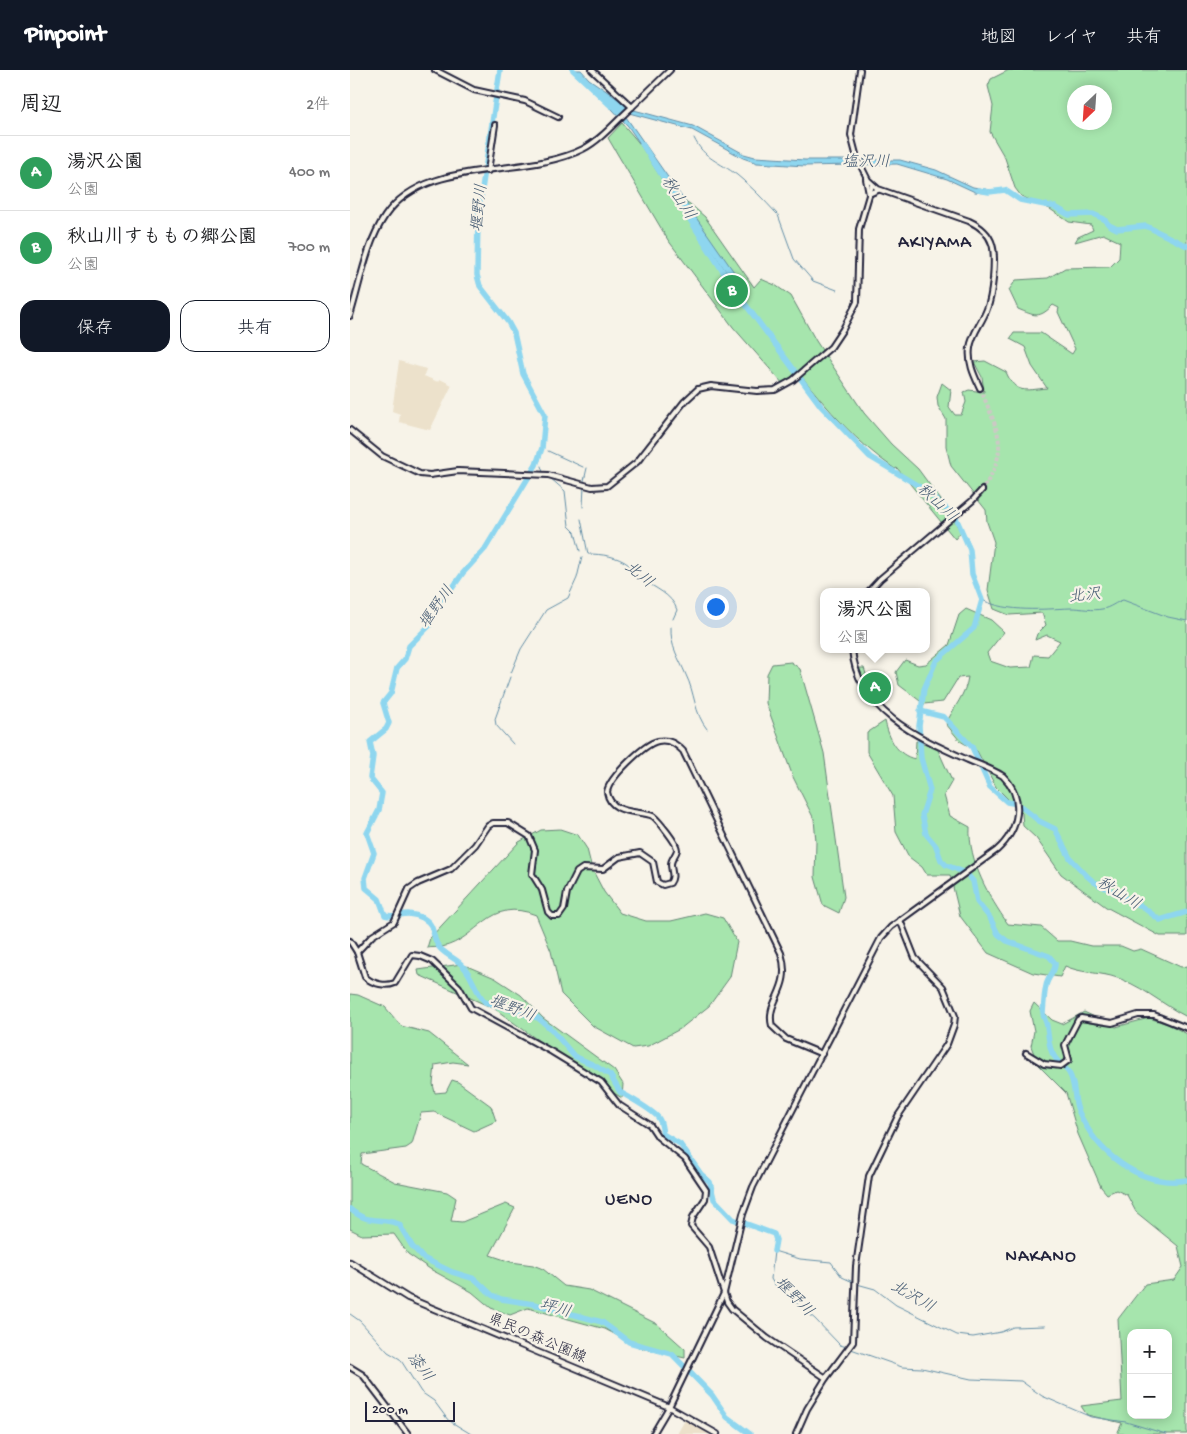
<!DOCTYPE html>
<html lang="ja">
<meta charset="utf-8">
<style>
:root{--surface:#fff;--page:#f2f2f2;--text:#202124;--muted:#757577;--line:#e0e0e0;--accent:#111827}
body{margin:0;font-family:"Gochi Hand","Klee One",sans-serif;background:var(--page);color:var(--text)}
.controls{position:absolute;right:15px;bottom:15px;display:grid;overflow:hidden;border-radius:10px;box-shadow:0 2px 12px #0003}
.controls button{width:45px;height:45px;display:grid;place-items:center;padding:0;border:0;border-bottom:1px solid var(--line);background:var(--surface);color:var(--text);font:25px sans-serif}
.compass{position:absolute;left:717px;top:15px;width:45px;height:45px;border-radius:50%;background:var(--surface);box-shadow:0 2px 12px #0003;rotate:205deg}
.scale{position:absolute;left:15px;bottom:12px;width:90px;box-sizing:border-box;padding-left:5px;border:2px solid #22223b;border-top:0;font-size:14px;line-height:18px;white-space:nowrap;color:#22223b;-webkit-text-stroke:4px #f7f3e8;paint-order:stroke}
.you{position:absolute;left:365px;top:536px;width:18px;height:18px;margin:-12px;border:4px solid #fff;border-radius:50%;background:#1a73e8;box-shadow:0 0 0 8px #1a73e833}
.badge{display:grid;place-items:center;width:32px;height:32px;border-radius:50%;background:var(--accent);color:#fff;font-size:16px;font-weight:700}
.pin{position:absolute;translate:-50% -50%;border:2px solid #fff;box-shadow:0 1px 5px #0006}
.popup{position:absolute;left:470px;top:518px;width:110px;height:65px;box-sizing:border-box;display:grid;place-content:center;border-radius:10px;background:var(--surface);filter:drop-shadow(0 1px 4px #0005);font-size:16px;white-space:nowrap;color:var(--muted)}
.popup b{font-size:19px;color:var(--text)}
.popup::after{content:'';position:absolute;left:50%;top:100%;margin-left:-10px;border:10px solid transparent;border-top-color:var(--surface)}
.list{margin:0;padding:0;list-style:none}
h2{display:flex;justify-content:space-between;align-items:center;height:65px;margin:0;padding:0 20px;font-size:21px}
h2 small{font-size:16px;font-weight:400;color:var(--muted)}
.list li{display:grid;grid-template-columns:32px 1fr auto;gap:15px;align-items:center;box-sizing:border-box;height:75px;padding:0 20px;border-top:1px solid var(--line)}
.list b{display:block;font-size:19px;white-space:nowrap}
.list p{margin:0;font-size:16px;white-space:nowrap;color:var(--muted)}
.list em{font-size:16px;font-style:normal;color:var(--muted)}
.actions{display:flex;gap:10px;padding:15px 20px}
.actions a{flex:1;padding:11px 0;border:1px solid var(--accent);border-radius:15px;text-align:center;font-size:18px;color:var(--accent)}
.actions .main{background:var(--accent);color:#fff}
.map{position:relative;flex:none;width:837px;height:1364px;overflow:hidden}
header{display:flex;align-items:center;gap:30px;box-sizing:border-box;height:70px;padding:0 25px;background:var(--accent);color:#fff}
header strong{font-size:24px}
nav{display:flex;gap:28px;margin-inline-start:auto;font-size:18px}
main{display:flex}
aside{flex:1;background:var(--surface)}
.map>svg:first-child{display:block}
</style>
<header>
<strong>Pinpoint</strong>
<nav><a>地図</a><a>レイヤ</a><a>共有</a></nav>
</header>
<main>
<aside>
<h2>周辺<small>2件</small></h2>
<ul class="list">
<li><span class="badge" style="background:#2e9e5b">A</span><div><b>湯沢公園</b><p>公園</p></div><em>400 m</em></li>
<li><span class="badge" style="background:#2e9e5b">B</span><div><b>秋山川すももの郷公園</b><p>公園</p></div><em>700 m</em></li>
</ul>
<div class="actions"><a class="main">保存</a><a>共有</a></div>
</aside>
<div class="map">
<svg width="837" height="1364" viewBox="0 0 837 1364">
<rect width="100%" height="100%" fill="#f7f3e8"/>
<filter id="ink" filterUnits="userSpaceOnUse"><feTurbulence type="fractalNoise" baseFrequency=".02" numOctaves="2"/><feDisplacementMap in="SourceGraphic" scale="10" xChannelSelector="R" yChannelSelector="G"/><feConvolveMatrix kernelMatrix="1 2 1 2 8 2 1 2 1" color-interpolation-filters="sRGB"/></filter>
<g filter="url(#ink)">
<g fill="#ece1cb">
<path d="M49,291l27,8 -2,7 14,6 2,-3 12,6 -22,45 -31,-8 1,-8 -8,-3z"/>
<path d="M335,1350l25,14h-33z"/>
</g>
<g fill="#a6e5ad" stroke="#648474" fill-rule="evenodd">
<path d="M659,0h178v866h-27l-54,-29 -45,-33 -25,-36 -13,-12 -1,-13 -26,-26 -19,-36 -17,-10 -14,-17c7,-16 20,-30 22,-47l-10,1 -15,24 -19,2 -25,-19 -3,-13 9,-12 13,5 8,-1 23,-19 10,-30 7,-6 25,11 13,12 -17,21 3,8 20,7 21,-1 3,-12 14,1 12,-15 -13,-6 -12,5 2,-6 9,-9 -4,-12 -33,2 -15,-6 -6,-19 6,-48 -7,-20 -1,-12 -35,-44 -5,-20v-27l-8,-13 -1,-9 5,-14 9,7 -2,17 6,8h6l5,-13 -2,-10 5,-2 15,2 -2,-15 -8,-15 11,-1 21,11c10,23 19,18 41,16l-15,-22 -7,-19 -15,-8 4,-6h27l31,21 3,-5 -17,-37 1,-4 -6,-3c-14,14 -18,11 -35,4l-9,-19 7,-10 32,-2 17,-10 45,-1 9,-9 1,-16 -17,-8 -28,8 3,-5 15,-7 -2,-5 -22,-3 -19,-13 -29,-13 -6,-8 -10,-30 -15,-26 3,-26 -5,-20 3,-7zM724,22h30v30h-30z"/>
<path d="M272,53l17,20 31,49 20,12 15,13 49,70 7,-8 14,6 16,11 25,45 48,72 27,31 27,25 28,38 15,25 -6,7 -58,-71 -2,1c-38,-26 -68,-60 -96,-96l-15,12 -51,-58 -65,-87 -60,-102z"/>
<path d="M441,592l9,7 24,84 20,144 -5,16 -16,-8 -8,-28 1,-35 -2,-23 -21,-42 -27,-74 1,-29 5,-10z"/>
<path d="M511,598h3l3,9 -3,1 1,6 9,-1 7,3 3,-6 2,1 -6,18 1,7 -11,-10 -14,-27z"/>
<path d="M535,651c4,18 12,34 30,38l1,-18 22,9 14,31 -8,14 6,21 20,11c-2,34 19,70 38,97l33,3 16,14h13l21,5h30l12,5 8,-2 40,18 6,-1v51c-26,-13 -48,-34 -76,-41 -16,-4 -30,-3 -46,-10l-5,11 -27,-4 -45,-20 -28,-37 -10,-41h-23l-5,-8 -13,-10 -13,-25 -3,-36 -26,-44v-19z"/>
<path d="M210,759l18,6 9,14 5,20 12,23 16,21 26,8h25l34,-8 18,5 14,24 -7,35 -21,29 -29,23 -32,17 -15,2 -40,-22 -32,-32 -10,-43 -15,-36c-47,-19 -57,24 -94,32 -4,1 -10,0 -15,1l3,-10 89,-96 22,-12z"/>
<path d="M112,894l33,14 26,17 22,23 71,52 9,14 -1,14 -28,-17 -99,-72 -76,-34 -1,-5z"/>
<path d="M0,924l8,1 27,12 16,19 28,7 39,31 -15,-2 -18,3 -2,19 2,9 11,-1 6,-12 6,2 33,24 5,15 -22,10 -40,-19 -13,1 -9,31 -6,4 -44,6 -1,10 34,18 52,10 9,6 -5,23 11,1 44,-18 9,4 -25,47 21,7 22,3 10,4 21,17 25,4 68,34 28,25v9l-45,-10 -35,-19 -77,-21 -18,7 -19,-7 -19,-16 -42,-23 -22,-15 -14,-20 -32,1 -12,-6z"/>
<path d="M684,933l18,17 10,4 22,-12 32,15 33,-9 19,6 19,10v400h-70l5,-11 -35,-8 -6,-9 41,-5 -4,-82 27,-35 29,-4 9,-13 -5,-21 -42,-34 -9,-17 -11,-5 -9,4 -6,-7 -23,-53 -12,-41 -28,-28 -7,-19 3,-15 -4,-20zM781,1263h37v82h-37z"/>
</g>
<path fill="#8ed6ef" stroke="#638ea7" d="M225,0h6l8,9 45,31 59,16 51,28 11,3 50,3h95l36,10 37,17 18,3 -8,3 -8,-1 -28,-13 -50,-15 -92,2 -48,-3 -14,-5 -51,-28 -63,-17 -3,4 115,165 -6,3 -107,-159z"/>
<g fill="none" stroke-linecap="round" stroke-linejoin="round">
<g stroke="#638ea7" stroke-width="1">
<path d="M344,68c10,21 26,24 43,37 15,12 27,25 40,39"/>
<path d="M428,145l16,44 19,22 24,9"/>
<path d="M198,381l35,16"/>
<path d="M189,387l1,3"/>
<path d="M191,396l2,6"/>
<path d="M199,407l16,14 4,35 6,6 5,19"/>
<path d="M234,411l3,-13"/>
<path d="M233,437l1,-21"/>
<path d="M231,449l7,35c13,0 30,2 41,11 5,3 7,11 13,14 12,9 30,15 35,31l-4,9"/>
<path d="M632,530c28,13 60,9 89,8 10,0 21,3 31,1 8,-1 14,-7 21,-9l45,17 19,4"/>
<path d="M321,557c-1,20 8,31 15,48 9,18 8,38 21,54"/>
<path d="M161,603l10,-24 25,-39 22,-12 9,-20 5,-21"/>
<path d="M160,607l-15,42 1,6 17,19"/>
<path d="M507,1214l18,5 21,16 61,30 16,2 28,-5 12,-5 32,-1"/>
<path d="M0,1244l10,7 28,31 12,7 21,33 13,9 14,19 23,14"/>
<path d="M497,1277l-7,-2 -25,-26 -41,-35 -3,-5 3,-28 26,8 31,3 11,15 11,5"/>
<path d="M501,1279l51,18 20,1 49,11 50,2 21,15 49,21 35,5 40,12"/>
</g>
<g stroke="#8ed6ef" stroke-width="5.5">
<path d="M150,0l-22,146 -1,59 3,11 28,36 6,11 9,41 22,41 -3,33 -6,17 -51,84 -22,24 -12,17 -11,10 -11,26 -20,20 -4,13 -8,9 -6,25 -8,10 6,20 -3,6 -16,13 3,14 -3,22 12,15 -3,17 -12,23 7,20 -9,25 1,10 13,11 6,16c13,4 20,-6 38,3 14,8 8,19 16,29 6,8 17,11 24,19 10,11 12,25 22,36l53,16 14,12 22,26 20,9 16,10 10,17c8,5 35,19 39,27 3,4 3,11 4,15l17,10 21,30 9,8 4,17 19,20 41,15 2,6 -2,11"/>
<path d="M223,0l38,36"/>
<path d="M292,74l92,145 87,117 49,51 52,31 27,23 8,9 13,30 2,24 10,26 -8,28 -38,33 -12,28 -5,37 2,32 9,32 -8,25 2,9 2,10 10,12 5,14 5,5 20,8 7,8 4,21 13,16 8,16 9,7 42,15 6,7c1,7 -4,11 -7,17 -4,7 -4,24 -5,33 0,5 4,9 4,14 2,10 1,21 7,29 4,7 11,11 15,17 7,11 4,25 9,37 18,42 61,78 109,70"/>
<path d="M628,120l11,2 16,-2 15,10 35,7 14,8 24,-1 11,5 5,6 8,4 29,-3 41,20"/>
<path d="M570,641l24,6 28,30 18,40 17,15 11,2 21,17 16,8 15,29 17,18 7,6 47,24 19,14 27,-8"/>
<path d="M0,1139c20,17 28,7 49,15l13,22 11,12 29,14 23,7 17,16 9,4 33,5 68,18 27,20 43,12 40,41 15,22 23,17"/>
</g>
<path stroke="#ccc9c5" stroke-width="4" stroke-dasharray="4 2" stroke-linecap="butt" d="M630,318c18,44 31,60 2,102"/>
<g stroke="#22223b" stroke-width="8">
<g id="tertiary">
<path d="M85,0l39,20 51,11 33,16"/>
<path d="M242,0l40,37 38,-37"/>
<path d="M510,0l-9,65 6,23 11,22 10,9 91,32c28,13 26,31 24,58 -1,10 -2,21 -6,30 -5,14 -15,24 -17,39 -2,15 4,27 10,40"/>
<path d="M138,101l7,-46"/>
<path d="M516,109l3,15 9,-4"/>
<path d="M0,246c10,-32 16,-72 35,-100 41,-60 139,-37 198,-67 19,-10 33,-28 49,-42"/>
<path d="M0,360l32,26 38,18 10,1 28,-4 90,4 44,12 15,-1 30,-24 47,-60 14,-13 13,-3 46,5 18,-1 18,-10 38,-33 12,-18 14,-27 2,-73 13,-44"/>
<path d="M518,522l12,-13 92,-78 10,-11"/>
<path d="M0,871l7,11 8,25c8,7 21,10 30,6l17,-28 8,1 12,5 27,26 12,21 81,44 49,30 18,23 31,20 8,12 27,22 21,31 -1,9 -12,18 -2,9 18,21 18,55 5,7 35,29 59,40"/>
<path d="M7,882l15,-16 22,-14 15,-33 9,-6 33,-14 24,-24 13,-19 5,-3h15l21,13 6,14 -3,24 10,16 6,22 4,4h7l5,-7 3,-17 10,-20 6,-4 20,1 16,-12 21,-4 13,9 4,20 6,3 7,-2c5,-7 1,-11 1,-19 0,-5 5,-9 6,-14 1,-6 -19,-30 -24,-34 -16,-6 -42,-1 -46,-24 2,-14 37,-48 51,-51 11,-2 18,3 25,10l98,202c12,37 -16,47 -9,73l14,13 36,15"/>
<path d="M676,983l18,11 17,2 8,-6 -4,-15 13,-25 3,-2 31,5 26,-8h16l33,13"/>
<path d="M0,1297l13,8 45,59"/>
<path d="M303,1364l16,-27 55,-114 19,-79 10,-27 128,-249 10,-11 106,-77c22,-20 29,-51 6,-74 -11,-7 -23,-11 -35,-16 -49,-22 -111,-49 -116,-111"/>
<path d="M446,1364l11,-25 19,-31 27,-36 3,-76 13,-90 29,-60 49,-72 7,-19 1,-9 -12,-29 -28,-29 -15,-38"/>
</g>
</g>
<g stroke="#22223b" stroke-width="8">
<path id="secondary" d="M0,1192l58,36 261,109 48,27"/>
</g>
<use href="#tertiary" stroke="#f7f3e8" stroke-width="4"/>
<use href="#secondary" stroke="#f7f3e8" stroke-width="4.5"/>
</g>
</g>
<g text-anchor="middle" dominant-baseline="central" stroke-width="4.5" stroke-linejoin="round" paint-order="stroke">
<g font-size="15" fill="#22223b" stroke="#f7f3e8">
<text transform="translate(187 1269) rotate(23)">県民の森公園線</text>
</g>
<g font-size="16" font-style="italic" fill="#425871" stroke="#f7f3e8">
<text x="516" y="93">塩沢川</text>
<text transform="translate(327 129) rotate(57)">秋山川</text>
<text transform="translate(131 138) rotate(-84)">堰野川</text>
<text transform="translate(586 434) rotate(43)">秋山川</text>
<text transform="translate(288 506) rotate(39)">北川</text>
<text transform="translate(735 527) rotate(-6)">北沢</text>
<text transform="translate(88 538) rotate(-55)">堰野川</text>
<text transform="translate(768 825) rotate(31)">秋山川</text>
<text transform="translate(162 940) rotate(21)">堰野川</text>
<text transform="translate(443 1228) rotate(46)">堰野川</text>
<text transform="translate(562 1228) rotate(30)">北沢川</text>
<text transform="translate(205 1240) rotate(15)">坪川</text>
<text transform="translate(69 1298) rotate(53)">漆川</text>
</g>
<g font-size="18" letter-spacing="1" fill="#22223b" stroke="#f7f3e8">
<text x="585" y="173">AKIYAMA</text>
<text x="279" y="1130">UENO</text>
<text x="691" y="1187">NAKANO</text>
</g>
</g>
</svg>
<div class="controls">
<button>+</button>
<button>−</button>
</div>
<svg class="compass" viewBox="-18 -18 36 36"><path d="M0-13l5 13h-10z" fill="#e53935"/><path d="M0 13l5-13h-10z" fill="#757577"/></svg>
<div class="scale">200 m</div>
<div class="you"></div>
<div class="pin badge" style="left:525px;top:618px;background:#2e9e5b">A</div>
<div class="popup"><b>湯沢公園</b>公園</div>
<div class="pin badge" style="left:382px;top:221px;background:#2e9e5b">B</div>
</div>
</main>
